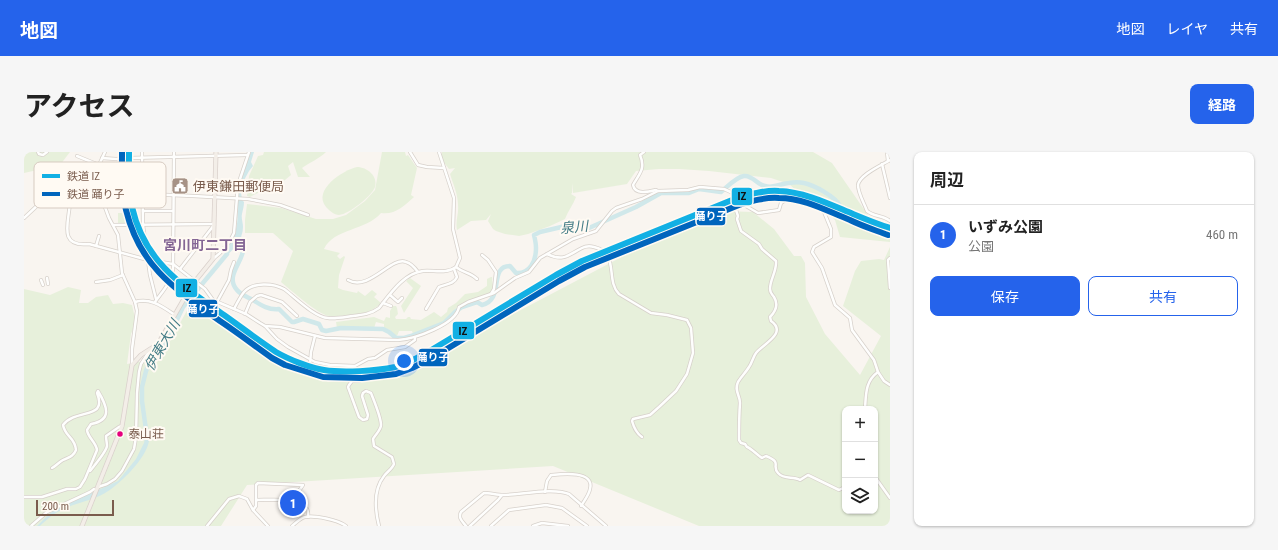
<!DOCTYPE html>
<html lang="ja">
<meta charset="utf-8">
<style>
:root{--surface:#fff;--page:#f6f6f6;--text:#222;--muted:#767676;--line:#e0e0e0;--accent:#2563eb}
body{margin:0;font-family:"Roboto Condensed","Noto Sans JP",sans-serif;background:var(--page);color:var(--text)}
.controls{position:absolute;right:12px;bottom:12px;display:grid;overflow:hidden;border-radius:8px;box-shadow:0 1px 3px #0004}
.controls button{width:36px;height:36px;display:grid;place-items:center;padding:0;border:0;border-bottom:1px solid var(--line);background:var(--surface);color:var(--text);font:20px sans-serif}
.scale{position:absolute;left:12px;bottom:10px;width:78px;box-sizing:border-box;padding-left:4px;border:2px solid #7a5c4d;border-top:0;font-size:11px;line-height:14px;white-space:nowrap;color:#7a5c4d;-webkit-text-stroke:3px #fffaf3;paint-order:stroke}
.you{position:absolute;left:380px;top:209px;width:14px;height:14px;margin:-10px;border:3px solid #fff;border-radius:50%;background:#1a73e8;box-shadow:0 0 0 6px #1a73e833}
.badge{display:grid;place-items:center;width:26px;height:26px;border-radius:50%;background:var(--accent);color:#fff;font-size:13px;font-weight:700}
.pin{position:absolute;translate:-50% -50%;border:2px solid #fff;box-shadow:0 1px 4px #0006}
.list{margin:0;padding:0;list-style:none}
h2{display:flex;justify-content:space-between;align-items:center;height:52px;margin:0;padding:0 16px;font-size:17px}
h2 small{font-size:13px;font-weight:400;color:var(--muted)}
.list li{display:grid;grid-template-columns:26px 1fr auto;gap:12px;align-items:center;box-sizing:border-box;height:60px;padding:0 16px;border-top:1px solid var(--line)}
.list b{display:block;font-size:15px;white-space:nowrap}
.list p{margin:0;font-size:13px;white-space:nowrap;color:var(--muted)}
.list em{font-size:13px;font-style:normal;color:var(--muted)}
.actions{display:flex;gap:8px;padding:12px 16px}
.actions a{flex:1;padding:9px 0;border:1px solid var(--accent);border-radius:8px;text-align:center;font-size:14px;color:var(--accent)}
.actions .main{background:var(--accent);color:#fff}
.icon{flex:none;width:22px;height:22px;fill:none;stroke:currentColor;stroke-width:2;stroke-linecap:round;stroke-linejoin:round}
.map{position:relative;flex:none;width:866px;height:374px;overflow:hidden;border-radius:8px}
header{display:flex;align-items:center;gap:24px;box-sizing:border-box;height:56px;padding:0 20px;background:var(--accent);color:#fff}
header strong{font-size:19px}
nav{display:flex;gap:22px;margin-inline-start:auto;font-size:14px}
.intro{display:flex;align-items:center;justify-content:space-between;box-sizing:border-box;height:96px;padding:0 24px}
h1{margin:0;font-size:28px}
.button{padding:10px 18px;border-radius:8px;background:var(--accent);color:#fff;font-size:14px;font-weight:700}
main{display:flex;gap:24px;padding:0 24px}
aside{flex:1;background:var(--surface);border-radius:8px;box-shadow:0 1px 3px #0004}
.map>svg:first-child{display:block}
</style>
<header>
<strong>地図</strong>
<nav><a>地図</a><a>レイヤ</a><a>共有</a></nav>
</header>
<div class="intro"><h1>アクセス</h1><a class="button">経路</a></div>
<main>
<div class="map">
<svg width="866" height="374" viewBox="0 0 866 374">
<rect width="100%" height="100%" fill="#f9f5f0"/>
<g fill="#e7f0db" fill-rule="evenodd">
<path d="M0,0h46l-10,13 -36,8z"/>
<path d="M240,0h62c-7,7 -16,10 -24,16l8,9h-12l-5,-15 -5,4 3,9 -12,10 -10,2 -19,10 -3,-1 2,-20 9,-20 5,-1z"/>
<path d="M358,0h23l1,4 2,-1 9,13 -6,27 3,2c-10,9 -19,18 -33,16 -15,18 -47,15 -57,36l16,4 -3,3 3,3 4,-3 1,1 -6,18 -1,13 5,2 14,3 1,-2 7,5 7,-6 5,4 -3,3 7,6c-10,10 -17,10 -31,12 -7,0 -14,2 -21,1 -12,-2 -38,-26 -48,-34l12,-31 -20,-18h-28v-13l2,-16 34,4 35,11h17l13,-4 19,-14 10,-11z"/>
<path d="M418,0h371l19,11 38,55 20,16v8l-50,-5 -5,-17 -29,-29 -2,3 -3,1 -12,-11 -18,-6 -62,-7 -30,-2h-20l-23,2 -9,13 -54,9 -1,-10v10l-1,1 5,3c-3,8 -8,14 -11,22l-15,7 -22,8 -9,2 -6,-1 -8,-1 -9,-3 -3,-2 -5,-8 3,-7 -5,6 -15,1 -14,9c-2,-9 2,-16 1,-25 0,-11 -5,-21 -8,-31l5,-6 -6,1 -7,-9z"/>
<path d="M333,15c10,0 21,9 18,20 -3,9 -26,27 -36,28 -5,0 -9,-4 -13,-8 -14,-17 17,-37 31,-40z"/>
<path d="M699,59l30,1 21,17 20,27h7l4,7 1,34 19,37 35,41 21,-39 -38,-30 12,-35 6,-10 18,-2 5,1 6,-13v279h-191l-146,-60 -306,19 -26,41h-197v-237l26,6 18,-8 13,3 -2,13h9l8,-6 12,-2 5,9 10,-1 9,2 3,13 -2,11 -2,5 -4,30 27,-5 15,-16 21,-38 5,-4 133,81 75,-10 230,-121 57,-27zM821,257h30v102h-30z"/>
<path d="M94,61h12v12l-9,1 -1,-3h-2z"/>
<path d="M467,125h1l1,12 -2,3 -3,3 -21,7 -8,3 -15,17 -28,11 -3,1 -1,-3h-13l-2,5 -4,-2 -3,-4 -6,-2v-4l-8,-2 -2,6h-37l-1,-6 38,-5 10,4 2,-4 4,1v-7l3,-5h3l1,2 1,6 -3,3 1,2h10l2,-2h2l1,2 10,1 13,-8 7,5 6,-5 1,-4 8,-5 9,-9 13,-2 9,-6v-7z"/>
<path d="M386,126l11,8 -17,27 -3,-7 12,-18 -7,-7z"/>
</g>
<g fill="#d0e8ea">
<path d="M227,0h3l-3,10 2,4 -4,5 -7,13 -1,8 1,8 2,2c0,4 -1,7 -2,12 -1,4 1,8 1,13 0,13 -11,25 -21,32l5,-6 -2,-4c18,-22 10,-31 14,-55 1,-15 6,-29 12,-42z"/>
<path d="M120,268c16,20 -6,44 -20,58 -6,5 -12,11 -19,15 -12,7 -25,9 -37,14 -11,4 -20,11 -28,19h-3l12,-12 7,-5 62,-28 18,-22 8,-16 3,-14z"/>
</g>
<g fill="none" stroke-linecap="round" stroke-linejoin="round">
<g stroke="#d0e8ea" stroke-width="4.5">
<path d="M214,84c18,19 -17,36 -1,54 4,5 11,7 16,10 9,6 16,10 26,9l13,13h2l9,-3 16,5 3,6 4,1 15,-3 42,1 6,3 7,6h8l7,-2 33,-13 11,-11 7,-5 15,-5 5,3c23,-5 6,-39 28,-39l6,7c14,1 20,-12 20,-25 0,-4 -1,-9 -2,-13l6,-3 30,-7 19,3 47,-21 25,-14h28l10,-4 22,3c6,-5 15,-15 23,-16 9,-1 13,9 21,10 9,3 17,-3 24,-3 5,-1 11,-1 15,0 10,2 32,14 36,23"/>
<path d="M123,285l-5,-36v-14l4,-16 6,-14 13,-12 18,-38 44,-53"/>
</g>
<g stroke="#d7d1cb" stroke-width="4">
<g id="minor">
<path d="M14,0l1,2 4,1 4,-3"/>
<path d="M81,0l-6,13 -3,18 13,35 9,17 4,38 13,29 2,9 -5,38v16"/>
<path d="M118,0l1,73 7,50 6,24"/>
<path d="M386,0l8,13 9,2 17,1"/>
<path d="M620,0l-4,3c6,14 -1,19 -7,30 2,10 15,7 23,5l2,1 30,-1 12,-3 24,2 11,5 4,8 19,11 21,-3 2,-7 6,-4 20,5 12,4 5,4 7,17v8l-17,10 -2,5 10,16 13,37 15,13 2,12 22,30 4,12 6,9 6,4"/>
<path d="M863,0l1,9"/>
<path d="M53,4l22,9"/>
<path d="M78,6l14,1 13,-1 118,-3"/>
<path d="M97,7l1,6"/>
<path d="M866,8c-8,5 -31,15 -32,25 0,8 6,18 9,26 7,6 16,4 23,10"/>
<path d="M858,12l8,34"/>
<path d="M46,43l18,-2h2l2,11 2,1h3l2,-3v-10l94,4 55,3 32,6 28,10"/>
<path d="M715,50l-4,5 3,9 -1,3 4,12 18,13 3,5 14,12c1,10 -6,18 -6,28 0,4 2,5 4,8 5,8 1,15 -4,20l1,4c17,12 -8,23 -15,32 -3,4 -4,10 -7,14 -3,5 -8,10 -11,15 -4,9 2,13 2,21 -1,13 -1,25 -1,37l2,3 4,1 2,3c4,1 10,8 15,11l4,-2c17,7 5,9 12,17 6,7 15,3 22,7l8,-5 31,15 6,-3"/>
<path d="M119,59h30"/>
<path d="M0,66l16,-15 8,-3 4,-6 10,-1 8,2c2,21 -16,53 19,49l59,16 25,4 32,25 8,11 33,14 14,9 5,3 12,13 11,8 27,15 15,3 25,1 13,-7 7,-1 12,-8 18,-3 10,-7v-2"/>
<path d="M89,73l101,-1"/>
<path d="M72,94l3,-10"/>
<path d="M523,102c17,8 21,1 35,-6 4,-2 8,-2 12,-1 26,6 11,33 25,47l32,19 16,2 20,5 4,8 2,25 -6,21 -11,17 -17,16 -9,8 -17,4 -1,2c2,7 4,12 10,16"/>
<path d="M458,103l6,5 8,12 -2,17 -3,5"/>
<path d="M866,106l-2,2 2,28"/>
<path d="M189,107l7,-6 10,-12 4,-8 4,-48 11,-33"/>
<path d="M432,115c7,6 14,5 21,12"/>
<path d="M156,117l34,-44"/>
<path d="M23,126l1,6"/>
<path d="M17,128l2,5"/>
<path d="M324,128c21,12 43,-24 58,-18 5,1 9,6 12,10"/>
<path d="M72,130l14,-2 13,-5"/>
<path d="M366,143l8,7 4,-4"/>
<path d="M111,150c15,-5 28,5 40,13"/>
<path d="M131,150c7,-10 15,-18 18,-31l1,-119"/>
<path d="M193,150l12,-22 2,-10 3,-8"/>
<path d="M359,151l8,3"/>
<path d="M210,157c3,-6 6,-12 10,-17 9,-10 29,-9 40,-3 11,8 30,28 44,29 7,1 17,-1 25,-2 9,-1 18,-2 26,-8 11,-14 25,-35 44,-37 11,-1 24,3 33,-4l4,-9 -7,-29 1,-31 -15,-46"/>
<path d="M402,157l13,-22c8,-3 15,-3 18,-10l-3,-8"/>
<path d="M221,162l5,-12 7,-6 4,-1 21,7 15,14"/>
<path d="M241,174l15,1 45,11 73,2c16,-1 58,-15 61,-33l9,-5 26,-9 21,-15 14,-6 11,-14 7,-4 26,-15 23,-8 16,-20 4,-3 26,-9 16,-8"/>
<path d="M286,212l1,-12 4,-16"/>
<path d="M285,214c1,5 4,8 9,9l40,1 2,2 -1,3h-7l-3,4 -1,2 11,30 4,3 4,-1 1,-4 -6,-19 1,-3 3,-2 5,2c3,8 10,24 10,32 0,5 -6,10 -8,14l1,7 18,11 2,7c-2,5 -7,8 -10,12 -11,14 -9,34 -5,50"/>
<path d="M841,257c1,-14 0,-28 13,-37"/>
<path d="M66,319c4,-5 16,-19 17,-25 0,-4 -1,-6 -1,-10l13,-9 3,-1"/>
<path d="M851,325l15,21"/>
<path d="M74,335l9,-3 8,-5 7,-8 12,-22 2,-12 1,-44 2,-21 2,-8 9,-14"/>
<path d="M521,340l2,-11 4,-6c10,-1 44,-5 39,14 -1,6 -6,12 -9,17"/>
<path d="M0,345h18l25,-8h9l4,-2 5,-8 12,-29c-1,-8 -9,-12 -10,-20l4,-6c22,-4 16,-18 7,-33l-1,2c11,27 -21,15 -34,32 2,12 12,12 13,25 -3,7 -7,7 -13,10 -4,2 -7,6 -11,8"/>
<path d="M233,348c13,0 39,-3 49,8 3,2 2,6 2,9"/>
<path d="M229,358l3,-4v-21l2,-2 45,2 -10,15"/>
<path d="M7,374l16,-14 43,-20 4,-3"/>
<path d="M183,374l22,-27 10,-3 8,3 6,11 15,16"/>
<path d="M268,374c4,-3 8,-8 13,-9 10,-2 33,3 41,9"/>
<path d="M442,374c-4,-5 -8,-8 -5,-14l23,-19c6,0 13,2 19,2 18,0 50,-8 66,-1l37,32"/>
<path d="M446,374l28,-26 4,-5"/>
<path d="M467,374l18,-16 37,-5 16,3 25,18"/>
<path d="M509,374l9,-3 26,3"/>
</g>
</g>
<g stroke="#dad1cc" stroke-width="5">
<path id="major" d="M58,374l40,-100 10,-61 9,-10 17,-11 34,-59 21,-26 3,-107"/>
</g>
<use href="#minor" stroke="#fefefd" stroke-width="2.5"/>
<use href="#major" stroke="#f3eee8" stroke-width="3.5"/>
<g stroke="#fffaf3" stroke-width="9">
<path id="rail-1" d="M105,0c0,18 -1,37 3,55 12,54 49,78 92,108 17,12 34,25 52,37 12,7 34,16 48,18 19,3 52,1 71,-3 12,-3 22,-9 33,-15l128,-77 26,-14 155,-63c14,-4 28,-8 42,-7 26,1 50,13 74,23 12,5 24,10 37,14"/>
</g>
<g stroke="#fffaf3" stroke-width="9">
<path id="rail-2" d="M98,0c0,19 -1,39 4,58 14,57 49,79 94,111 18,12 35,25 52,37l13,7 38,12 39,1 34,-4 16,-6 20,-10 127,-77 26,-14 154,-62c13,-4 26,-8 40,-7 25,0 48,13 71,22 12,6 25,10 38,15"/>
</g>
<use href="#rail-1" stroke="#12b0e4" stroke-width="6"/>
<use href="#rail-2" stroke="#0065bd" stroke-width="6"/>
</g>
<defs>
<g id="civic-square" transform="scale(0.9)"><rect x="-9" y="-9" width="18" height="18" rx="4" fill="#a69286" stroke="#fffaf3"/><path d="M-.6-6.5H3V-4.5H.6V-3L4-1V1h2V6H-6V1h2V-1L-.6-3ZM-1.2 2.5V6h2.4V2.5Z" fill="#fff"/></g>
</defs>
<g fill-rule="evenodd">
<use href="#civic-square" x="156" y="34"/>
</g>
<circle fill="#e5007d" stroke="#fffaf3" stroke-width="1.5" cx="96" cy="282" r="3.5"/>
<g text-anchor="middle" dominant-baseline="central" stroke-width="4" stroke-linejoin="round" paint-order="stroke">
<g font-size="12" fill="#7a5c4d" stroke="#fffaf3" text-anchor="start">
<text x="104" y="282">泰山荘</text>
</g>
<g font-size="13" fill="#7a5c4d" stroke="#fffaf3" text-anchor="start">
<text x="169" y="34">伊東鎌田郵便局</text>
</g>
<g font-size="14" font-style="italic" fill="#437c86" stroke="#fffaf3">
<text transform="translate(550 75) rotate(-5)">泉川</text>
<text transform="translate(138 193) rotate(-60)">伊東大川</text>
</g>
<g font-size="14" font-weight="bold" fill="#846695" stroke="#fffaf3">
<text x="181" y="93">宮川町二丁目</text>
</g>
</g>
<rect x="10" y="10" width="132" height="46" rx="6" fill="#fffaf3" stroke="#d7cbc1" stroke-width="1"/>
<rect x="18" y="22" width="18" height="4" fill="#12b0e4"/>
<rect x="18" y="40" width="18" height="4" fill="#0065bd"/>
<g font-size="11" fill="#7a5c4d">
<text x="43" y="28">鉄道 IZ</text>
<text x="43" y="46">鉄道 踊り子</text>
</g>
<g stroke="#fffaf3" stroke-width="1.5">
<rect x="707" y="35" width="22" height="19" rx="4" fill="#12b0e4"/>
<rect x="672" y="55" width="30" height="19" rx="4" fill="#0065bd"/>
<rect x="151" y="126" width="23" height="20" rx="4" fill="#12b0e4"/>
<rect x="164" y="147" width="30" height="19" rx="4" fill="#0065bd"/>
<rect x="428" y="169" width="23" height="19" rx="4" fill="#12b0e4"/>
<rect x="394" y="196" width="30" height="19" rx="4" fill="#0065bd"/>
</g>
<g font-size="11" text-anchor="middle" font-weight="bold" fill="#fff">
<text x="687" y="68">踊り子</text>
<text x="179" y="161">踊り子</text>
<text x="409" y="209">踊り子</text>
</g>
<g font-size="11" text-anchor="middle" font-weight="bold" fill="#111">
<text x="718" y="48">IZ</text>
<text x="163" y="140">IZ</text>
<text x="439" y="183">IZ</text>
</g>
</svg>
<div class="controls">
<button>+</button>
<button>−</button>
<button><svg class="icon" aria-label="layers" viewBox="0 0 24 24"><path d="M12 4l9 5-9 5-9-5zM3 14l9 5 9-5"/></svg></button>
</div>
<div class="scale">200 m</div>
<div class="you"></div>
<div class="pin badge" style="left:269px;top:351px">1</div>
</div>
<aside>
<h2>周辺<small></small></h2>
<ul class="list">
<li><span class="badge">1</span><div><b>いずみ公園</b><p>公園</p></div><em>460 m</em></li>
</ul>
<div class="actions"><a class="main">保存</a><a>共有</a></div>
</aside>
</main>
